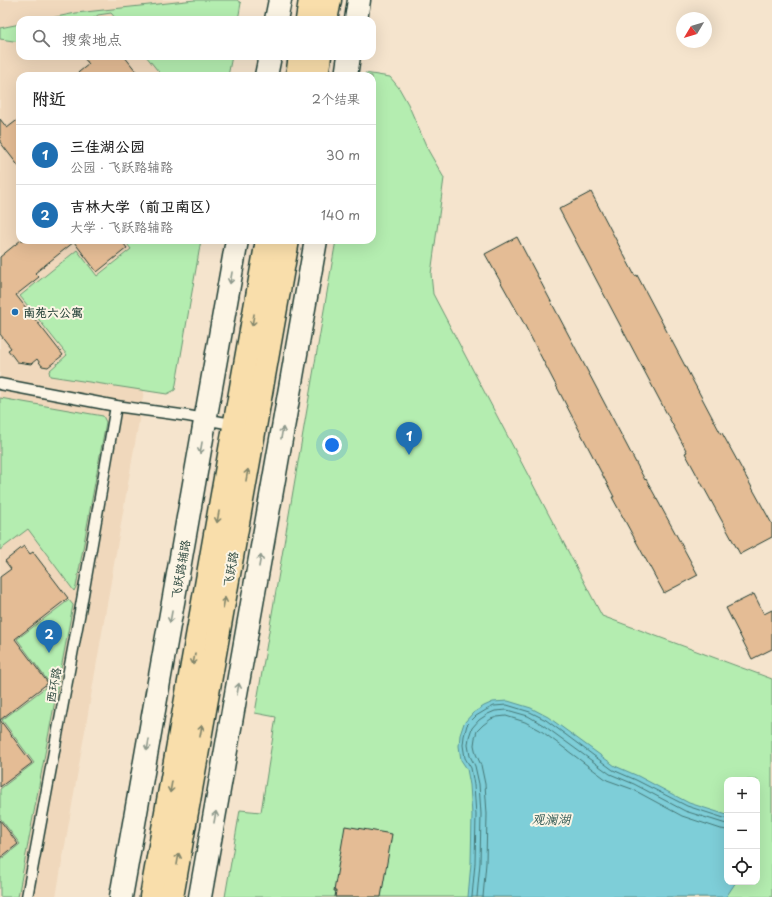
<!DOCTYPE html>
<html lang="zh">
<meta charset="utf-8">
<style>
:root{--surface:#fff;--page:#f2f2f2;--text:#222;--muted:#767676;--line:#e0e0e0;--accent:#1f6fb2}
body{margin:0;font-family:"Playpen Sans","LXGW WenKai TC",sans-serif;background:var(--page);color:var(--text)}
.controls{position:absolute;right:12px;bottom:12px;display:grid;overflow:hidden;border-radius:8px;box-shadow:0 4px 16px #0002}
.controls button{width:36px;height:36px;display:grid;place-items:center;padding:0;border:0;border-bottom:1px solid var(--line);background:var(--surface);color:var(--text);font:20px sans-serif}
.compass{position:absolute;left:676px;top:12px;width:36px;height:36px;border-radius:50%;background:var(--surface);box-shadow:0 4px 16px #0002;rotate:232deg}
.you{position:absolute;left:332px;top:445px;width:14px;height:14px;margin:-10px;border:3px solid #fff;border-radius:50%;background:#1a73e8;box-shadow:0 0 0 6px #1a73e833}
.badge{display:grid;place-items:center;width:26px;height:26px;border-radius:50%;background:var(--accent);color:#fff;font-size:13px;font-weight:700}
.pin{position:absolute;translate:-50% -33px;filter:drop-shadow(0 1px 2px #0008)}
.pin::after{content:'';position:absolute;top:21px;width:14px;height:12px;background:inherit;clip-path:polygon(0 0,100% 0,50% 100%)}
.list{margin:0;padding:0;list-style:none}
h2{display:flex;justify-content:space-between;align-items:center;height:52px;margin:0;padding:0 16px;font-size:17px}
h2 small{font-size:13px;font-weight:400;color:var(--muted)}
.list li{display:grid;grid-template-columns:26px 1fr auto;gap:12px;align-items:center;box-sizing:border-box;height:60px;padding:0 16px;border-top:1px solid var(--line)}
.list b{display:block;font-size:15px;white-space:nowrap}
.list p{margin:0;font-size:13px;white-space:nowrap;color:var(--muted)}
.list em{font-size:13px;font-style:normal;color:var(--muted)}
.icon{flex:none;width:22px;height:22px;fill:none;stroke:currentColor;stroke-width:2;stroke-linecap:round;stroke-linejoin:round}
.map{position:relative;flex:none;width:772px;height:897px;overflow:hidden}
.search{position:absolute;background:var(--surface);box-shadow:0 4px 16px #0002;left:16px;top:16px;width:360px;height:44px;display:flex;align-items:center;gap:10px;box-sizing:border-box;padding:0 14px;border-radius:12px;color:var(--muted);font-size:15px}
.panel{position:absolute;background:var(--surface);box-shadow:0 4px 16px #0002;left:16px;top:72px;width:360px;height:172px;border-radius:12px}
.map>svg:first-child{display:block}
</style>
<div class="map">
<svg width="772" height="897" viewBox="0 0 772 897">
<rect width="100%" height="100%" fill="#f5e4cd"/>
<filter id="ink" filterUnits="userSpaceOnUse"><feTurbulence type="fractalNoise" baseFrequency=".025" numOctaves="2"/><feDisplacementMap in="SourceGraphic" scale="8" xChannelSelector="R" yChannelSelector="G"/><feConvolveMatrix kernelMatrix="1 2 1 2 8 2 1 2 1" color-interpolation-filters="sRGB"/></filter>
<g filter="url(#ink)">
<path fill="#f0d8bc" d="M0,0h206l-3,20h-183v36h177l-3,20h-174v164h148l-27,169 -85,488h-56z"/>
<g fill="#b4edb0" stroke="#6a9572" fill-rule="evenodd">
<path d="M195,0h42l4,3 -3,17h-121l-6,-7 -13,2 -7,5h-50l35,-7z"/>
<path d="M20,24v18l-20,-3v-11z"/>
<path d="M146,56h86l-4,20h-66z"/>
<path d="M365,73l25,4 9,11 9,16 20,46 16,28 -13,96 2,20 169,322 170,63v218h-547l15,-87 21,2 15,-95 -21,-4 81,-473h36v-164h-7zM727,780h30v102h-30z"/>
<path d="M124,240h77l-26,150 -8,4 -117,-18 -1,-5 18,-16 -47,-59 57,-46 20,26 34,-27z"/>
<path d="M0,398l103,18 3,6 -30,165 -2,4 -46,-62 -28,21z"/>
<path d="M69,600l4,5 -55,292h-18v-37l20,-16 -20,-26v-29l34,-26 -32,-43 48,-36 -33,-45z"/>
</g>
<path fill="#7eced8" stroke="#589496" d="M508,701l23,7 17,9 67,49 23,10 51,27 38,12v67h9l-10,15h-258l3,-34 1,-48 -2,-30 -3,-16 -6,-9 -2,-14 1,-11 4,-12 9,-10 11,-7 9,-4z"/>
<g fill="none" stroke-linecap="round" stroke-linejoin="round">
<g stroke="#457776" stroke-width="1">
<path d="M472,897l3,-34 1,-48 -2,-30 -3,-17 -6,-10 -2,-13 1,-9 3,-11 9,-9 10,-6 8,-4 13,-1 23,7 16,8 67,50 23,10 51,26 40,13"/>
<path d="M477,897l3,-34 1,-49 -2,-30 -4,-18 -5,-10 -2,-11 1,-8 3,-9 7,-8 9,-6 7,-3 12,-1 21,6 15,9 67,49 24,10 51,27 38,12 4,1"/>
<path d="M483,897l3,-34 1,-49 -2,-30 -4,-19 -5,-11 -2,-9 1,-7 2,-7 6,-6 8,-6 6,-2 9,-1 19,6 15,8 67,50 25,9 50,27 39,13 6,1"/>
</g>
</g>
<g fill="#e4bc95" stroke="#1f3d34">
<path d="M82,56h42l16,20h-66l15,-12z"/>
<path d="M20,118v50l-20,-26v-23l7,9z"/>
<path d="M591,192l44,84 2,-1 84,159 1,-1 50,91v13l-32,17 -55,-101 2,-1 -128,-243z"/>
<path d="M517,237l128,243 1,-1 52,96 -34,18 -52,-96h2l-92,-177 -37,-66z"/>
<path d="M21,240h100l6,8 -30,24 -23,-30 -39,31 4,4 -23,18 47,60 -15,12 -6,-1 -5,-7 -6,5 -14,-2 -9,-12 3,-2 -11,-14v-77z"/>
<path d="M24,546l6,8 3,-2 35,46 -53,41 33,44 -48,37v-143l11,-8 -6,-8z"/>
<path d="M754,594l10,20 8,-4v39l-20,10 -26,-51z"/>
<path d="M0,720l32,43 -32,24z"/>
<path d="M0,820l18,24 -18,14z"/>
<path d="M345,826l47,8 -11,63h-46l1,-6h-2z"/>
</g>
<g fill="none" stroke-linecap="round" stroke-linejoin="round">
<g stroke="#1f3d34" stroke-width="13">
<g id="service">
<path d="M0,384l116,22 72,10 49,9"/>
<path d="M27,897l54,-291 35,-200"/>
</g>
</g>
<g stroke="#1f3d34" stroke-width="25">
<g id="tertiary">
<path d="M276,20l4,-20"/>
<path d="M356,20l3,-20"/>
<path d="M266,76l4,-20"/>
<path d="M346,76l3,-20"/>
<path d="M121,897l116,-657"/>
<path d="M200,897c40,-219 77,-438 116,-657"/>
</g>
</g>
<g stroke="#1f3d34" stroke-width="25">
<g id="primary">
<path d="M307,20l3,-20"/>
<path d="M326,20l4,-20"/>
<path d="M297,76l3,-20"/>
<path d="M317,76l3,-20"/>
<path d="M151,897l116,-657"/>
<path d="M172,897l116,-657"/>
</g>
</g>
<use href="#service" stroke="#fcf5e5" stroke-width="10"/>
<use href="#tertiary" stroke="#fcf5e5" stroke-width="22"/>
<use href="#primary" stroke="#f9deab" stroke-width="22"/>
</g>
<defs><path id="oneway-shaft" d="M-6 0H5M1.5-3L5.5 0L1.5 3" fill="none" stroke-width="1.6" stroke-linecap="round" stroke-linejoin="round"/></defs>
<g stroke="#8e998c">
<use href="#oneway-shaft" transform="translate(231 278) rotate(100)"/>
<use href="#oneway-shaft" transform="translate(282 433) rotate(-80)"/>
<use href="#oneway-shaft" transform="translate(201 448) rotate(100)"/>
<use href="#oneway-shaft" transform="translate(260 561) rotate(-80)"/>
<use href="#oneway-shaft" transform="translate(171 617) rotate(100)"/>
<use href="#oneway-shaft" transform="translate(238 689) rotate(-80)"/>
<use href="#oneway-shaft" transform="translate(148 745) rotate(100)"/>
<use href="#oneway-shaft" transform="translate(215 817) rotate(-80)"/>
</g>
<g stroke="#81856a">
<use href="#oneway-shaft" transform="translate(253 320) rotate(100)"/>
<use href="#oneway-shaft" transform="translate(247 475) rotate(-80)"/>
<use href="#oneway-shaft" transform="translate(218 517) rotate(100)"/>
<use href="#oneway-shaft" transform="translate(224 603) rotate(-80)"/>
<use href="#oneway-shaft" transform="translate(194 659) rotate(100)"/>
<use href="#oneway-shaft" transform="translate(201 731) rotate(-80)"/>
<use href="#oneway-shaft" transform="translate(171 787) rotate(100)"/>
<use href="#oneway-shaft" transform="translate(178 859) rotate(-80)"/>
</g>
</g>
<circle fill="#1f6fb2" stroke="#fcf5e5" stroke-width="1.5" cx="15" cy="312" r="4"/>
<g text-anchor="middle" dominant-baseline="central" stroke-width="4" stroke-linejoin="round" paint-order="stroke">
<g font-size="12" font-weight="bold" fill="#1f3d34" stroke="#fcf5e5" text-anchor="start">
<text x="23" y="312">南苑六公寓</text>
</g>
<g font-size="12" fill="#1f3d34" stroke="#fcf5e5">
<text transform="translate(180 569) rotate(-80)">飞跃路辅路</text>
<text transform="translate(230 569) rotate(-80)">飞跃路</text>
<text transform="translate(53 685) rotate(-80)">西环路</text>
</g>
<g font-size="13" font-style="italic" fill="#325a55" stroke="#fcf5e5">
<text x="551" y="818">观澜湖</text>
</g>
</g>
</svg>
<div class="controls">
<button>+</button>
<button>−</button>
<button><svg class="icon" aria-label="locate" viewBox="0 0 24 24"><circle cx="12" cy="12" r="6"/><path d="M12 2v4M12 18v4M2 12h4M18 12h4"/></svg></button>
</div>
<svg class="compass" viewBox="-18 -18 36 36"><path d="M0-13l5 13h-10z" fill="#e53935"/><path d="M0 13l5-13h-10z" fill="#767676"/></svg>
<div class="you"></div>
<div class="pin badge" style="left:409px;top:455px">1</div>
<div class="pin badge" style="left:49px;top:653px">2</div>
<div class="search"><svg class="icon" aria-label="search" viewBox="0 0 24 24"><circle cx="10" cy="10" r="6"/><path d="M15 15l6 6"/></svg>搜索地点</div>
<section class="panel">
<h2>附近<small>2个结果</small></h2>
<ul class="list">
<li><span class="badge">1</span><div><b>三佳湖公园</b><p>公园 · 飞跃路辅路</p></div><em>30 m</em></li>
<li><span class="badge">2</span><div><b>吉林大学（前卫南区）</b><p>大学 · 飞跃路辅路</p></div><em>140 m</em></li>
</ul>
</section>
</div>
